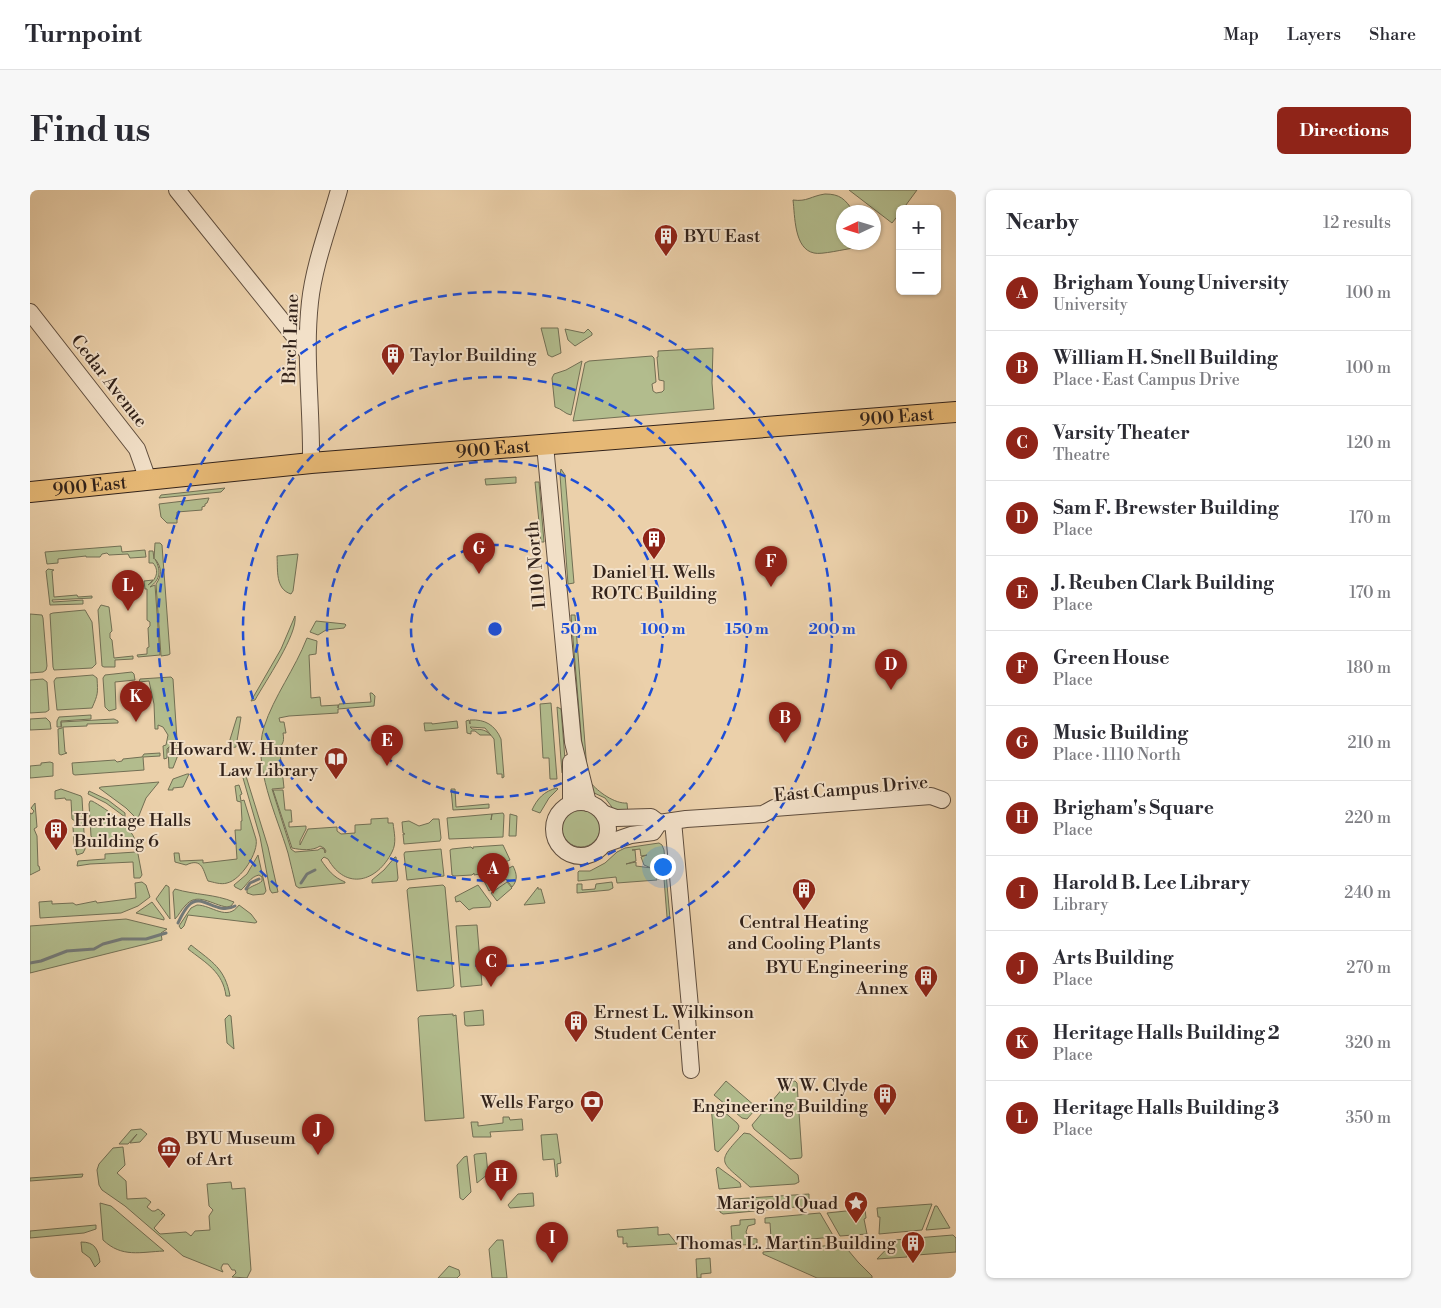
<!DOCTYPE html>
<meta charset="utf-8">
<style>
:root{--surface:#fff;--page:#f7f7f7;--text:#2b2b33;--muted:#7c7c81;--line:#e1e1e2;--accent:#8f2418}
body{margin:0;font-family:"Libre Bodoni",serif;background:var(--page);color:var(--text)}
.controls{position:absolute;right:15px;top:15px;display:grid;overflow:hidden;border-radius:8px;box-shadow:0 1px 4px #0004}
.controls button{width:45px;height:45px;display:grid;place-items:center;padding:0;border:0;border-bottom:1px solid var(--line);background:var(--surface);color:var(--text);font:25px sans-serif}
.compass{position:absolute;left:806px;top:15px;width:45px;height:45px;border-radius:50%;background:var(--surface);box-shadow:0 1px 4px #0004;rotate:266deg}
.you{position:absolute;left:632px;top:676px;width:18px;height:18px;margin:-12px;border:4px solid #fff;border-radius:50%;background:#1a73e8;box-shadow:0 0 0 8px #1a73e833}
.badge{display:grid;place-items:center;width:32px;height:32px;border-radius:50%;background:var(--accent);color:#fff;font-size:16px;font-weight:700}
.pin{position:absolute;translate:-50% -41px;filter:drop-shadow(0 1px 2px #0008)}
.pin::after{content:'';position:absolute;top:26px;width:18px;height:15px;background:inherit;clip-path:polygon(0 0,100% 0,50% 100%)}
.list{margin:0;padding:0;list-style:none}
h2{display:flex;justify-content:space-between;align-items:center;height:65px;margin:0;padding:0 20px;font-size:21px}
h2 small{font-size:16px;font-weight:400;color:var(--muted)}
.list li{display:grid;grid-template-columns:32px 1fr auto;gap:15px;align-items:center;box-sizing:border-box;height:75px;padding:0 20px;border-top:1px solid var(--line)}
.list b{display:block;font-size:19px;white-space:nowrap}
.list p{margin:0;font-size:16px;white-space:nowrap;color:var(--muted)}
.list em{font-size:16px;font-style:normal;color:var(--muted)}
.map{position:relative;flex:none;width:926px;height:1088px;overflow:hidden;border-radius:8px}
header{display:flex;align-items:center;gap:30px;box-sizing:border-box;height:70px;padding:0 25px;background:var(--surface);border-bottom:1px solid var(--line)}
header strong{font-size:24px}
nav{display:flex;gap:28px;margin-inline-start:auto;font-size:18px}
.intro{display:flex;align-items:center;justify-content:space-between;box-sizing:border-box;height:120px;padding:0 30px}
h1{margin:0;font-size:35px}
.button{padding:12px 22px;border-radius:8px;background:var(--accent);color:#fff;font-size:18px;font-weight:700}
main{display:flex;gap:30px;padding:0 30px}
aside{flex:1;background:var(--surface);border-radius:8px;box-shadow:0 1px 4px #0004}
.map>svg:first-child{display:block}
</style>
<header>
<strong>Turnpoint</strong>
<nav><a>Map</a><a>Layers</a><a>Share</a></nav>
</header>
<div class="intro"><h1>Find us</h1><a class="button">Directions</a></div>
<main>
<div class="map">
<svg width="926" height="1088" viewBox="0 0 926 1088">
<rect width="100%" height="100%" fill="#ebd0aa"/>
<filter id="stains"><feTurbulence type="fractalNoise" baseFrequency=".004" numOctaves="4"/><feColorMatrix values="0 0 0 0 .2 0 0 0 0 .09 0 0 0 0 .02 0 0 0 .5 -.17"/></filter>
<radialGradient id="worn" r=".72"><stop offset=".6" stop-color="#630" stop-opacity="0"/><stop offset="1" stop-color="#630" stop-opacity=".3"/></radialGradient>
<g fill="#b2bc8d" stroke="#726f54">
<path d="M819,0h68l-14,19h-3v4l-8,10z"/>
<path d="M795,4c15,0 20,5 28,17v1h-9v30l10,1v5c-9,1 -33,7 -40,5 -20,-4 -19,-37 -21,-53 14,2 18,-4 32,-6z"/>
<path d="M511,138h17l3,25 -9,4 -4,-2z"/>
<path d="M535,139l19,4 4,-4 4,4v2l-17,11 -7,-6z"/>
<path d="M683,158l-1,35 2,26 -141,12 12,-58 4,-2 63,-5 2,2 2,24 -4,2 1,7 3,2 6,-1 2,-2v-9l-5,-1 -2,-23h1v-6z"/>
<path d="M552,171l-11,54c-6,-1 -9,-6 -16,-8l-3,-29 2,-4 12,-4z"/>
<path d="M531,279l4,6 9,108 -6,1 -8,-109z"/>
<path d="M486,287v6l-30,2 -1,-6z"/>
<path d="M505,292h4l5,60h-3z"/>
<path d="M195,298l-4,4 -62,6 2,-3z"/>
<path d="M179,308l-2,5 -2,1v2l-3,1v3l-25,2v11h-10l-6,-6 -2,-13z"/>
<path d="M125,353h5l2,2 8,109 -2,1 -7,1 -5,-72c6,-8 6,-17 -1,-25 6,11 6,20 -5,28l5,-2 5,70 -22,2 -1,-2 10,-1v-6l2,-1 -1,-19 2,-2v-4l-3,-2v-31h-2l-1,-8 9,-1 -5,5c8,-5 12,-14 5,-22h-4v-12h4l1,8z"/>
<path d="M91,356l1,6 23,-2 1,7 -16,1 -2,-4 -19,1 -2,-2 -5,1 -2,3h-14v-1l-28,3v4l-11,1 -2,-12z"/>
<path d="M268,364l-5,37 -2,3c-16,-5 -13,-24 -14,-38z"/>
<path d="M18,379l6,1 -2,1 2,26 23,-2 1,2 14,-1v2l-40,2 1,2 30,-2v4l-33,1 -4,-34z"/>
<path d="M71,415l8,2 3,24 -2,2v5l2,2 2,18 19,-2v3l-18,1v7h-11l-2,-1 -4,-56z"/>
<path d="M55,420l7,12 4,42 -4,4 -38,2 -1,-3 -3,-53 3,-1z"/>
<path d="M0,424l12,1 1,3 4,48 -1,4 -3,2 -13,1z"/>
<path d="M541,425h4l12,155h-3z"/>
<path d="M265,426c3,18 -30,66 -40,84l-4,1 30,-52z"/>
<path d="M286,431l29,3 1,1 -2,3 -18,2 -8,5 -8,-3z"/>
<path d="M277,448l10,3 -1,13 -7,1 2,43 9,-1 1,9 17,-1v3l1,-4 32,-2 -1,-9h2l3,3 -1,10 -36,3v4l-49,3 -10,2 1,4h4l2,11h-3c2,12 -2,9 -3,17 0,7 2,12 0,18l2,1 2,19 -12,1 19,60 4,3 23,-2 3,-2 3,1 1,4 1,-2 -2,-3 -4,-2c-7,5 -19,4 -28,2l-19,-58h10l2,20h6l1,12h-3v5l17,-1v3l-6,12v4l8,-16 29,-2v4l4,3 14,-1v-8l16,-1v-5l17,-1v5h5c1,9 4,20 -1,29 -15,30 -46,39 -64,7l-4,-2 -3,3c7,10 12,17 24,22v1l-46,5 -3,-2c-3,-11 -5,-22 -8,-33 -11,-37 -36,-87 -24,-126 10,-31 31,-58 43,-89z"/>
<path d="M102,482l2,2 1,6 -20,2 1,27 -7,2 -4,-4 -2,-29 2,-3z"/>
<path d="M63,485l4,3c1,16 1,16 -5,30l-35,2 -3,-29 2,-3z"/>
<path d="M141,487l2,2 5,76 -5,13h-4l-1,-18 2,-4 -3,3v9l-3,1 -1,-13 3,-1 2,-10 -5,-8 -5,-2v4h-3l-1,-25 -5,-23 -10,1 1,-3z"/>
<path d="M13,489l4,3 2,28 -3,2 -16,1v-33z"/>
<path d="M521,513l6,76h-7l-1,-21h-6l-3,-54z"/>
<path d="M527,517l4,2 5,63 -4,1z"/>
<path d="M61,525v4l-30,2v6h-4v-6l2,-4z"/>
<path d="M207,527h4l-5,30 -6,1 -2,-2z"/>
<path d="M16,528l4,4 1,7 -21,1v-11z"/>
<path d="M84,529l4,2v2l-31,1v2l-24,1 2,25 2,1 -6,2 -2,-1 -1,-23v-2l4,-1 -1,-6z"/>
<path d="M439,530l1,4v-4c15,-1 25,5 31,19l3,38 -2,1v-4h-5l-3,-35 -9,-11 -15,-1 2,2c9,1 11,-1 19,6h-11l-5,-4h-4v3l-4,-1 -1,-12z"/>
<path d="M427,531l1,7 -33,3 -1,-8h8v1z"/>
<path d="M130,563v3l-17,1 1,13 -69,5 -2,-1 -1,-11 43,-3 2,2 5,-1 1,-2 19,-2 2,-3z"/>
<path d="M20,572l3,1v13l-23,2v-12l11,-1v-2z"/>
<path d="M211,581l4,2 23,74 10,45 -6,1 -2,-3 -10,-53z"/>
<path d="M157,584h2l-6,13 -10,1v2h-5l5,-11z"/>
<path d="M129,592l-13,16 -8,20h-2l-10,-10 -27,-20 2,-1z"/>
<path d="M560,592c8,10 25,22 37,21l1,11 -13,-3 -10,-13 -13,-6z"/>
<path d="M209,595l3,9 -2,1 1,6 3,-1 12,39c3,13 -15,41 -29,44 -6,2 -14,-1 -19,-2 -5,-10 -5,-24 -22,-16l-11,-3 -1,-9h5l1,8 23,-1v3l34,-4 -2,-29h6v-9h1l-1,-19 -4,-1 -2,-15z"/>
<path d="M527,598l1,1 -9,9 -9,15 -8,-3c5,-11 12,-19 25,-22z"/>
<path d="M31,599l20,7 1,2 3,51 -2,4 -6,2 -3,-12 -1,-16 2,-2v-4l-3,-2 -1,-19h-5l-1,-2 -10,1v-8z"/>
<path d="M421,599h4l1,18 33,-3v4l-36,2z"/>
<path d="M59,601l19,9 17,13v4l-19,-14 -18,-9z"/>
<path d="M62,611c13,7 44,28 44,44l-37,3 -8,-12 -2,-32 1,-3z"/>
<path d="M5,613l2,24 -3,2 3,7 1,30h1l1,4 -10,5v-62l2,1 2,-3 -3,-3z"/>
<circle cx="551" cy="638" r="19"/>
<path d="M473,623l1,2 -1,22 -54,2 -2,-21 45,-4 -1,6 1,-6z"/>
<path d="M480,624l7,2 -1,20h-7z"/>
<path d="M403,629h6l2,19 -1,3 -36,3 -1,-10h2l-2,-1 -1,-11 7,-1 10,5 10,-3z"/>
<path d="M629,653l3,2 2,5 6,69 -3,-2 -3,-38h-6l-2,-9 -12,-5 -3,-8 6,-2 -6,1 -1,-7 -8,1h3l1,11 -10,3 10,-2v4l16,2 3,2 2,10 -40,3 -1,-6 -38,4v-9l1,-1h11l15,-8 12,-11 8,-4z"/>
<path d="M473,655l7,15 -12,5 -1,-2 -1,3 -16,8 -6,1v-2l-2,2 -18,1 -2,-1 -2,-25 2,-1 19,-2 2,2v-2z"/>
<path d="M411,659l3,27 -37,4 -3,-26 1,-2z"/>
<path d="M106,662l2,2 4,21 -2,3h-6l-1,-16 -43,2 -13,2 1,-5 27,-2v-5z"/>
<path d="M228,665l8,36 -2,3 -11,1 -6,-2v-3c5,-5 11,-5 15,-9v-4l-3,-2c-9,2 -12,10 -18,15l-6,-3 -1,-2 13,-11z"/>
<path d="M365,667h1l2,21 -1,3 -25,2v-3l12,-10z"/>
<path d="M483,676c4,8 5,14 -1,21l-6,-8 -17,12 -5,-10z"/>
<path d="M112,692l4,3 4,12 -12,9 -17,7 -81,5 -1,-16 13,-1v3l21,-1 3,2 20,-4 1,2 39,-5 -1,-15z"/>
<path d="M477,692l5,6 -15,13 -6,-8z"/>
<path d="M582,692l1,6 -4,2 -32,3v-9h5v6l13,-1 1,-5z"/>
<path d="M136,695l3,2 1,32 -14,-20z"/>
<path d="M413,695l2,2 9,99 -3,2 -34,3 -10,-101 2,-2z"/>
<path d="M448,695l13,18 -1,4 -17,1 -4,2 -9,-9 -4,1 -1,-5z"/>
<path d="M508,697v2h3l4,14 -21,2z"/>
<path d="M145,699c20,6 40,5 59,13l-3,4 -4,1c-15,-2 -30,-16 -42,-1 -4,4 -6,9 -10,13l-2,-27z"/>
<path d="M122,712l12,16v2l-28,-7z"/>
<path d="M167,715c15,0 30,17 42,0l12,9 6,8 -2,1 -67,-8 -4,11 -3,3 -2,-3 12,-18z"/>
<path d="M96,729l41,10 -6,4 1,7 -132,33v-47z"/>
<path d="M447,735l5,60 -21,2 -5,-61z"/>
<path d="M161,755c21,17 34,23 39,51h-4c-3,-24 -20,-33 -38,-47z"/>
<path d="M453,820l1,15 -17,1 -2,-1 -1,-13z"/>
<path d="M423,824v2l3,-1 8,103 -39,3 -7,-103 2,-2z"/>
<path d="M199,825l2,1 3,33 -7,-6 -2,-24z"/>
<path d="M696,891l29,25 -1,5 -7,8 -5,-1 -28,-23z"/>
<path d="M758,892l7,-1 2,2 5,73 -1,2 -11,1 -36,-30 -2,-4z"/>
<path d="M682,914h3l22,19 2,3 -1,4 -20,22 -3,-2 -4,-44z"/>
<path d="M473,927h6l1,3 12,-1 1,11 -33,2 1,5h-18l-2,-15h7v4l25,-3z"/>
<path d="M111,939l6,5 -7,8 -10,1 7,-9 -9,10h-9l12,-14z"/>
<path d="M714,943l6,1 48,41 1,7 -4,2 -45,3c-29,-26 -36,-23 -6,-54z"/>
<path d="M527,944l4,29 -4,1 1,12 -2,1 -2,-18 -11,1 -2,-25z"/>
<path d="M93,957l2,18 -8,8 9,8 1,18 19,-1 5,4 -4,5 5,4h3l3,-2 5,4 -2,2 2,-2 2,2 -11,13 6,6 26,-2 5,4 4,-5 15,-1 -1,-14 4,-6 -4,-4 -2,-22 24,-2 1,7 13,-1 6,82 -4,8 -15,-1 4,-4 -1,-3h-3l-4,-6h-5l-2,4 2,4 -40,-16 -58,-50 -23,-16 -3,-5 -2,-15 2,-6 14,-16z"/>
<path d="M456,963l2,21 -11,9 -3,-28 2,-1z"/>
<path d="M437,966l4,36 -8,8 -3,-2 -3,-33 7,-8z"/>
<path d="M688,977l22,16 1,4 -22,2 -3,-20z"/>
<path d="M53,984l-1,3 -52,4v-3z"/>
<path d="M503,1003l1,13 -24,2 -2,-3 10,-11z"/>
<path d="M779,1004v9l-2,3 -84,8 -3,-2 -1,-12z"/>
<path d="M70,1013l11,3 53,45c-24,1 -42,7 -61,-11z"/>
<path d="M902,1014l-10,26 -43,4 1,-17h-2l-1,-9z"/>
<path d="M905,1016h2l13,22 -24,2z"/>
<path d="M835,1019l1,9 -2,1 3,15 -27,2 -13,-23z"/>
<path d="M790,1023l14,24 -67,6 -1,-5h5l-1,-15h-5v-5z"/>
<path d="M725,1029v5l-7,2 -2,6 3,6 8,1v5l-15,1 -1,-5 -9,1 -1,-15 9,-1v-5z"/>
<path d="M66,1035v4l-12,4 -54,5v-7z"/>
<path d="M628,1037v8l11,-1 8,10 -50,3v-4l-4,1v-7h-5l-1,-7z"/>
<path d="M923,1045l3,3v14l-39,3 -1,-17z"/>
<path d="M875,1049l2,18 -30,2 18,-19z"/>
<path d="M467,1050h6l4,38h-15l-3,-29z"/>
<path d="M51,1052c14,0 17,7 19,20l-5,5 -5,-9 -8,-6z"/>
<path d="M813,1054l15,18 14,14v2h-55l-54,-24v-2z"/>
<path d="M680,1068l1,15 -10,1v4h-4l-1,-19z"/>
<path d="M419,1076l10,4 1,5 -3,3h-19z"/>
</g>
<g fill="none" stroke-linecap="round" stroke-linejoin="round">
<g stroke="#737977" stroke-width="3">
<path d="M271,693l6,-9 8,-4"/>
<path d="M216,699l4,-6 9,-4"/>
<path d="M148,733c3,-6 6,-13 11,-18 13,-13 27,11 46,1"/>
<path d="M0,773l11,-2 26,-10 27,-2 9,-5 19,-5h24l20,-6"/>
</g>
<g stroke="#604e3e" stroke-width="18">
<g id="minor">
<path d="M147,0l130,162"/>
<path d="M0,122l107,137 11,31"/>
<path d="M515,255l28,297 15,61"/>
<path d="M281,273c1,-54 -7,-107 -1,-161 4,-37 19,-76 29,-112"/>
<circle cx="551" cy="639" r="27"/>
<path d="M541,613v-41"/>
<path d="M575,624l11,4 35,-1 8,6"/>
<path d="M643,631l17,186 -3,11 4,52"/>
<path d="M575,654l26,-9 22,-3 6,-9 27,-4 77,-5 11,-6 157,-12 11,4"/>
</g>
</g>
<g stroke="#32221a" stroke-width="22">
<g id="major">
<path id="s1" d="M0,302l281,-29 645,-51"/>
</g>
</g>
<use href="#minor" stroke="#f2e0c8" stroke-width="16"/>
<use href="#major" stroke="#e6b875" stroke-width="20"/>
</g>
<g fill="none" stroke="#1d4ed8" stroke-width="2.5" stroke-dasharray="9 6">
<circle cx="465" cy="439" r="84"/>
<circle cx="465" cy="439" r="168"/>
<circle cx="465" cy="439" r="252"/>
<circle cx="465" cy="439" r="337"/>
</g>
<defs>
<g id="building-pin" transform="scale(1.25)"><path d="M0 17L-7.5 6A9.5 9.5 0 1 1 7.5 6Z" fill="#8f2418" stroke="#f2e0c8"/><path d="M-4-6H4V6H1V3H-1V6H-4ZM-2.5-4.3h1.7v1.8h-1.7ZM.8-4.3h1.7v1.8H.8ZM-2.5-1h1.7V.8h-1.7ZM.8-1h1.7V.8H.8Z" fill="#fff"/></g>
<g id="library-pin" transform="scale(1.25)"><path d="M0 17L-7.5 6A9.5 9.5 0 1 1 7.5 6Z" fill="#8f2418" stroke="#f2e0c8"/><path d="M-6-4Q-3-5.5-.7-3.5V5Q-3 3-6 4ZM6-4Q3-5.5 .7-3.5V5Q3 3 6 4Z" fill="#fff"/></g>
<g id="bank-pin" transform="scale(1.25)"><path d="M0 17L-7.5 6A9.5 9.5 0 1 1 7.5 6Z" fill="#8f2418" stroke="#f2e0c8"/><path d="M-6-4H6V4H-6ZM0-2.3a2.3 2.3 0 1 0 0 4.6a2.3 2.3 0 1 0 0-4.6Z" fill="#fff"/></g>
<g id="museum-pin" transform="scale(1.25)"><path d="M0 17L-7.5 6A9.5 9.5 0 1 1 7.5 6Z" fill="#8f2418" stroke="#f2e0c8"/><path d="M0-6L6-3V-2H-6V-3ZM-5-1h2V3h-2ZM-1-1h2V3h-2ZM3-1h2V3H3ZM-6 4H6V6H-6Z" fill="#fff"/></g>
<g id="sight-pin" transform="scale(1.25)"><path d="M0 17L-7.5 6A9.5 9.5 0 1 1 7.5 6Z" fill="#8f2418" stroke="#f2e0c8"/><path d="M0-6L1.8-2.2L6-1.7L2.9 1.2L3.7 5.4L0 3.3L-3.7 5.4L-2.9 1.2L-6-1.7L-1.8-2.2Z" fill="#fff"/></g>
</defs>
<g fill-rule="evenodd">
<use href="#building-pin" x="636" y="46"/>
<use href="#building-pin" x="363" y="165"/>
<use href="#building-pin" x="624" y="349"/>
<use href="#library-pin" x="306" y="569"/>
<use href="#building-pin" x="26" y="640"/>
<use href="#building-pin" x="774" y="700"/>
<use href="#building-pin" x="896" y="787"/>
<use href="#building-pin" x="546" y="832"/>
<use href="#building-pin" x="855" y="905"/>
<use href="#bank-pin" x="562" y="912"/>
<use href="#museum-pin" x="139" y="958"/>
<use href="#sight-pin" x="826" y="1013"/>
<use href="#building-pin" x="883" y="1053"/>
</g>
<g text-anchor="middle" dominant-baseline="central" stroke-width="4" stroke-linejoin="round" paint-order="stroke">
<g font-size="18" fill="#32221a" stroke="#f2e0c8" text-anchor="end">
<text x="654" y="46" text-anchor="start">BYU East</text>
<text x="380" y="165" text-anchor="start">Taylor Building</text>
<text x="624" y="382" text-anchor="middle">Daniel H. Wells<tspan x="624" dy="21">ROTC Building</tspan></text>
<text x="288" y="559">Howard W. Hunter<tspan x="288" dy="21">Law Library</tspan></text>
<text x="44" y="630" text-anchor="start">Heritage Halls<tspan x="44" dy="21">Building 6</tspan></text>
<text x="774" y="732" text-anchor="middle">Central Heating<tspan x="774" dy="21">and Cooling Plants</tspan></text>
<text x="878" y="777">BYU Engineering<tspan x="878" dy="21">Annex</tspan></text>
<text x="564" y="822" text-anchor="start">Ernest L. Wilkinson<tspan x="564" dy="21">Student Center</tspan></text>
<text x="838" y="895">W. W. Clyde<tspan x="838" dy="21">Engineering Building</tspan></text>
<text x="544" y="912">Wells Fargo</text>
<text x="156" y="948" text-anchor="start">BYU Museum<tspan x="156" dy="21">of Art</tspan></text>
<text x="808" y="1013">Marigold Quad</text>
<text x="866" y="1053">Thomas L. Martin Building</text>
</g>
<g font-size="18" fill="#32221a" stroke="#f2e0c8">
<text transform="translate(261 149) rotate(-88)">Birch Lane</text>
<text transform="translate(79 191) rotate(52)">Cedar Avenue</text>
<text stroke="none"><textPath href="#s1" startOffset="870">900 East</textPath></text>
<text stroke="none"><textPath href="#s1" startOffset="465">900 East</textPath></text>
<text stroke="none"><textPath href="#s1" startOffset="60">900 East</textPath></text>
<text transform="translate(506 375) rotate(-95)">1110 North</text>
<text transform="translate(821 599) rotate(-5)">East Campus Drive</text>
</g>
</g>
<circle cx="465" cy="439" r="8" fill="#1d4ed8" stroke="#f2e0c8" stroke-width="2.5"/>
<g font-size="15" text-anchor="middle" font-weight="bold" fill="#1d4ed8" stroke="#f2e0c8" stroke-width="4" stroke-linejoin="round" paint-order="stroke">
<text x="549" y="444">50 m</text>
<text x="633" y="444">100 m</text>
<text x="717" y="444">150 m</text>
<text x="802" y="444">200 m</text>
</g>
<rect width="100%" height="100%" filter="url(#stains)"/>
<rect width="100%" height="100%" fill="url(#worn)"/>
</svg>
<div class="controls">
<button>+</button>
<button>−</button>
</div>
<svg class="compass" viewBox="-18 -18 36 36"><path d="M0-13l5 13h-10z" fill="#e53935"/><path d="M0 13l5-13h-10z" fill="#7c7c81"/></svg>
<div class="you"></div>
<div class="pin badge" style="left:463px;top:704px">A</div>
<div class="pin badge" style="left:755px;top:553px">B</div>
<div class="pin badge" style="left:461px;top:797px">C</div>
<div class="pin badge" style="left:861px;top:500px">D</div>
<div class="pin badge" style="left:357px;top:576px">E</div>
<div class="pin badge" style="left:741px;top:397px">F</div>
<div class="pin badge" style="left:449px;top:384px">G</div>
<div class="pin badge" style="left:471px;top:1011px">H</div>
<div class="pin badge" style="left:522px;top:1073px">I</div>
<div class="pin badge" style="left:288px;top:965px">J</div>
<div class="pin badge" style="left:106px;top:532px">K</div>
<div class="pin badge" style="left:98px;top:421px">L</div>
</div>
<aside>
<h2>Nearby<small>12 results</small></h2>
<ul class="list">
<li><span class="badge">A</span><div><b>Brigham Young University</b><p>University</p></div><em>100 m</em></li>
<li><span class="badge">B</span><div><b>William H. Snell Building</b><p>Place · East Campus Drive</p></div><em>100 m</em></li>
<li><span class="badge">C</span><div><b>Varsity Theater</b><p>Theatre</p></div><em>120 m</em></li>
<li><span class="badge">D</span><div><b>Sam F. Brewster Building</b><p>Place</p></div><em>170 m</em></li>
<li><span class="badge">E</span><div><b>J. Reuben Clark Building</b><p>Place</p></div><em>170 m</em></li>
<li><span class="badge">F</span><div><b>Green House</b><p>Place</p></div><em>180 m</em></li>
<li><span class="badge">G</span><div><b>Music Building</b><p>Place · 1110 North</p></div><em>210 m</em></li>
<li><span class="badge">H</span><div><b>Brigham's Square</b><p>Place</p></div><em>220 m</em></li>
<li><span class="badge">I</span><div><b>Harold B. Lee Library</b><p>Library</p></div><em>240 m</em></li>
<li><span class="badge">J</span><div><b>Arts Building</b><p>Place</p></div><em>270 m</em></li>
<li><span class="badge">K</span><div><b>Heritage Halls Building 2</b><p>Place</p></div><em>320 m</em></li>
<li><span class="badge">L</span><div><b>Heritage Halls Building 3</b><p>Place</p></div><em>350 m</em></li>
</ul>
</aside>
</main>
